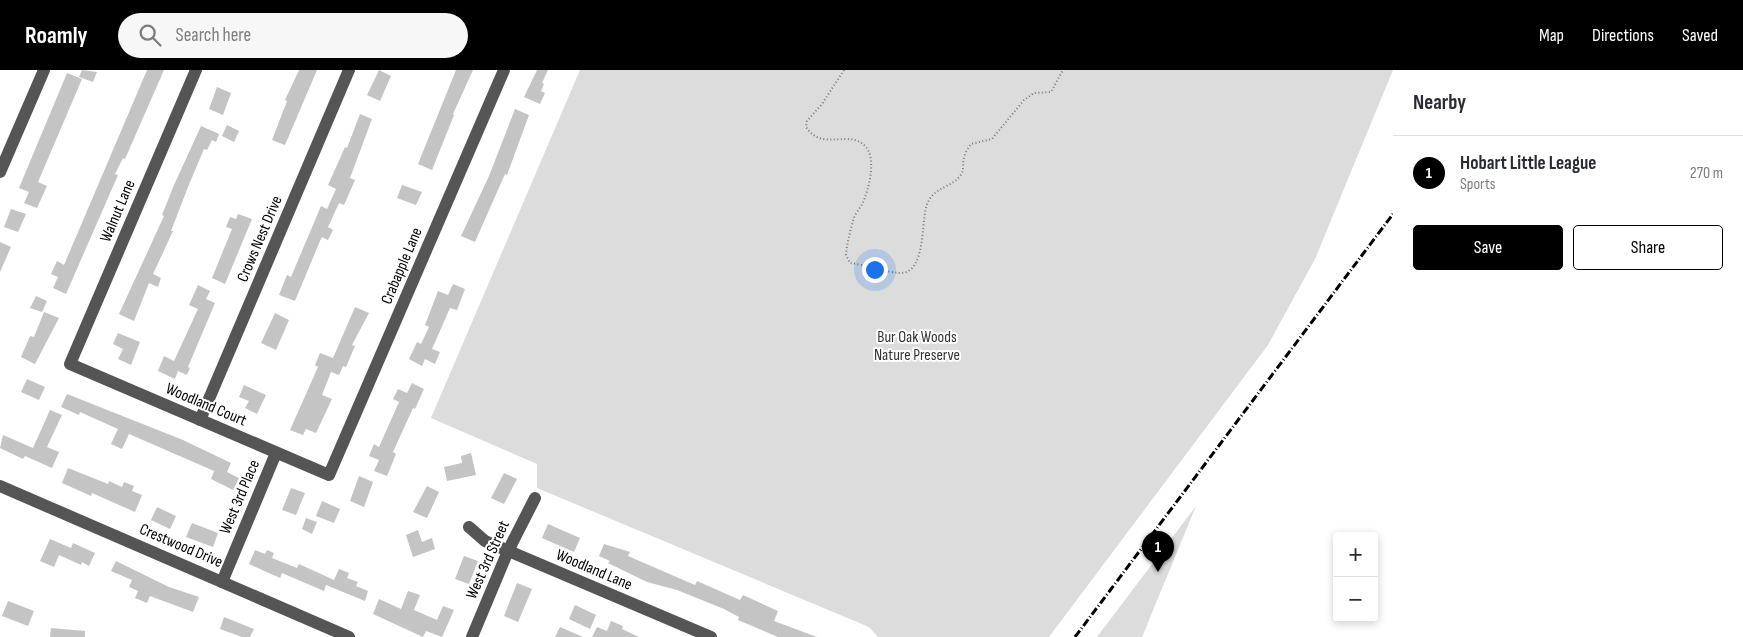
<!DOCTYPE html>
<meta charset="utf-8">
<style>
:root{--surface:#fff;--page:#f7f7f7;--text:#2b2b33;--muted:#7c7c81;--line:#e1e1e2;--accent:#000}
body{margin:0;font-family:"Sofia Sans Condensed",sans-serif;background:var(--page);color:var(--text)}
.controls{position:absolute;right:15px;bottom:15px;display:grid;overflow:hidden;border-radius:5px;box-shadow:0 2px 8px #0003}
.controls button{width:45px;height:45px;display:grid;place-items:center;padding:0;border:0;border-bottom:1px solid var(--line);background:var(--surface);color:var(--text);font:25px sans-serif}
.you{position:absolute;left:874px;top:199px;width:18px;height:18px;margin:-12px;border:4px solid #fff;border-radius:50%;background:#1a73e8;box-shadow:0 0 0 8px #1a73e833}
.badge{display:grid;place-items:center;width:32px;height:32px;border-radius:50%;background:var(--accent);color:#fff;font-size:16px;font-weight:700}
.pin{position:absolute;translate:-50% -41px;filter:drop-shadow(0 1px 2px #0008)}
.pin::after{content:'';position:absolute;top:26px;width:18px;height:15px;background:inherit;clip-path:polygon(0 0,100% 0,50% 100%)}
.list{margin:0;padding:0;list-style:none}
h2{display:flex;justify-content:space-between;align-items:center;height:65px;margin:0;padding:0 20px;font-size:21px}
h2 small{font-size:16px;font-weight:400;color:var(--muted)}
.list li{display:grid;grid-template-columns:32px 1fr auto;gap:15px;align-items:center;box-sizing:border-box;height:75px;padding:0 20px;border-top:1px solid var(--line)}
.list b{display:block;font-size:19px;white-space:nowrap}
.list p{margin:0;font-size:16px;white-space:nowrap;color:var(--muted)}
.list em{font-size:16px;font-style:normal;color:var(--muted)}
.actions{display:flex;gap:10px;padding:15px 20px}
.actions a{flex:1;padding:11px 0;border:1px solid var(--accent);border-radius:5px;text-align:center;font-size:18px;color:var(--accent)}
.actions .main{background:var(--accent);color:#fff}
.icon{flex:none;width:28px;height:28px;fill:none;stroke:currentColor;stroke-width:2;stroke-linecap:round;stroke-linejoin:round}
.map{position:relative;flex:none;width:1393px;height:567px;overflow:hidden}
header{display:flex;align-items:center;gap:30px;box-sizing:border-box;height:70px;padding:0 25px;background:var(--accent);color:#fff}
header strong{font-size:24px}
nav{display:flex;gap:28px;margin-inline-start:auto;font-size:18px}
.search{width:350px;height:45px;background:var(--page);display:flex;align-items:center;gap:12px;box-sizing:border-box;padding:0 18px;border-radius:28px;color:var(--muted);font-size:19px}
main{display:flex}
aside{flex:1;background:var(--surface)}
.map>svg:first-child{display:block}
</style>
<header>
<strong>Roamly</strong>
<div class="search"><svg class="icon" aria-label="search" viewBox="0 0 24 24"><circle cx="10" cy="10" r="6"/><path d="M15 15l6 6"/></svg>Search here</div>
<nav><a>Map</a><a>Directions</a><a>Saved</a></nav>
</header>
<main>
<div class="map">
<svg width="1393" height="567" viewBox="0 0 1393 567">
<rect width="100%" height="100%" fill="#fff"/>
<g fill="#dcdcdc">
<path d="M580,0h813l-78,189 -47,86 -219,292h-171l-9,-10 -332,-139v-24l-106,-46z"/>
<path d="M1196,436l-54,131h-45z"/>
</g>
<g fill="#c4c4c4">
<path d="M82,0l15,2 -4,10 -14,-5z"/>
<path d="M147,0h17l-39,89 -2,-1 -8,16 3,1 -52,119 -13,-6 5,-11 -7,-3 6,-13 7,4z"/>
<path d="M299,0h18l-32,75 -13,-5 15,-39 -2,-1z"/>
<path d="M379,0l12,6 -11,25 -13,-6z"/>
<path d="M456,0h17l-20,44 1,1 -22,55 -14,-6z"/>
<path d="M537,0h11l-6,13 2,1 -3,7 4,2 -5,11 -16,-7z"/>
<path d="M67,3l15,6 -44,103 9,4 -10,22 -13,-5 5,-11 -10,-4z"/>
<path d="M217,17l14,6 -8,22 -14,-6z"/>
<path d="M515,39l14,6 -22,60 -2,-1 -30,68 -14,-6 28,-60z"/>
<path d="M360,44l12,5 -22,59 5,2 -11,25 -5,-2 -11,24 5,3 -5,10 -6,-3 -2,4 -25,60 -16,-6 8,-20 4,2 30,-71 6,3 9,-20 -8,-4 17,-38 2,1z"/>
<path d="M227,55l12,6 -5,11 -12,-6z"/>
<path d="M201,56l18,8 -3,8 -4,-2 -5,10 -3,-1 -16,38 -17,44h2l-20,43 8,4 -3,9 -9,-4 -15,38 -15,-7 45,-98 -2,-1 12,-30z"/>
<path d="M402,115l20,7 -6,13 -19,-7z"/>
<path d="M11,139l15,5 -8,18 -14,-5z"/>
<path d="M238,144l14,5 -27,65 -13,-6 20,-49 -6,-2 4,-10 6,2z"/>
<path d="M0,172l11,5 -11,25z"/>
<path d="M453,214l12,5 -8,21 -7,-2 -18,41 8,3 -5,12 -10,-5 -3,7 -13,-7 8,-17 4,2 8,-17 -4,-2 13,-34 10,4z"/>
<path d="M198,215l12,6 -4,8 9,4 -27,64 2,1 -3,7 -9,-4 -3,8 -17,-8 6,-15 10,5 24,-52 -9,-4z"/>
<path d="M36,226l11,5 -5,11 -12,-4z"/>
<path d="M355,237l14,6 -17,32 3,1 -9,21 -3,-1 -4,9 -8,-3 -9,23 10,4 -16,34 -10,-4 -3,6 -13,-5 28,-63 -3,-2 5,-12 13,5z"/>
<path d="M44,242l15,6 -24,46 -14,-7 9,-21 4,1z"/>
<path d="M275,243l14,7 -13,30 -15,-7z"/>
<path d="M118,263l22,9 -9,23 -13,-6 5,-10 -10,-5z"/>
<path d="M27,309l18,8 -6,13 -18,-8z"/>
<path d="M412,313l12,6 -9,20 -2,-1 -20,44 3,2 -9,22 -13,-5 5,-11 -10,-4 5,-12 5,3 20,-45 -6,-3 5,-10 9,4z"/>
<path d="M244,315l22,10 -9,19 -12,-6 4,-7 -10,-4z"/>
<path d="M67,324l116,46 48,23 -4,9 12,6 -6,12 -22,-11 3,-8 -85,-37 -7,15 -11,-5 7,-15 -38,-17 -1,3 -18,-8z"/>
<path d="M50,340l12,5 -15,32 12,5 -7,16 -27,-12 -2,3 -23,-11 3,-13 30,13z"/>
<path d="M471,383l5,22 -29,6 -3,-14 18,-4 -1,-7z"/>
<path d="M68,398l40,16 1,-3 13,6 2,-5 10,4 -2,5 10,4 -7,17 -43,-19 -1,3 -29,-13z"/>
<path d="M504,403l13,6 -13,25 -13,-6z"/>
<path d="M359,406l14,6 -9,25 -14,-6z"/>
<path d="M427,416l12,6 -12,26 -14,-6z"/>
<path d="M291,418l14,5 -9,22 -14,-5z"/>
<path d="M322,431l18,8 -6,14 -18,-7z"/>
<path d="M157,437l19,9 -6,13 -19,-9z"/>
<path d="M306,448l11,4 -5,12 -10,-5z"/>
<path d="M192,453l26,10 -5,14 -27,-10z"/>
<path d="M548,454l32,14 -6,14 -32,-14z"/>
<path d="M418,460l4,12 10,-4 3,11 -22,8 -7,-22z"/>
<path d="M50,469l21,9 2,-5 22,10 -6,13 -7,-4 -1,3 -22,-10 -5,12 -14,-6z"/>
<path d="M604,474l26,8 -2,4 67,29 2,-4 43,19 3,-5 35,16 -4,10 43,16h-39l-40,-17 1,-3 -15,-8 -47,-19 -30,-8 -39,-19 2,-2 -11,-5z"/>
<path d="M255,480l10,4 2,-4 7,3 -2,5 25,10 2,-4 35,16 5,-11 10,4 -2,5 11,4 -2,4 12,5 -3,10 -39,-16 -2,6 -42,-18 -2,5 -31,-14z"/>
<path d="M464,486l14,5 -9,23 -14,-5z"/>
<path d="M116,491l53,26 30,10 -6,15 -43,-16 -3,7 -12,-5 3,-7 -9,-4 3,-7 -21,-9z"/>
<path d="M517,513l15,6 -14,33 -14,-6z"/>
<path d="M408,521l12,4 -6,15 23,10 6,-14 11,4 -12,27 -16,-6 -3,6 -50,-23 6,-15 22,10z"/>
<path d="M8,531l26,10 -6,15 -26,-10z"/>
<path d="M575,535l21,10 -6,14 -21,-10z"/>
<path d="M224,547l30,12 -4,8h-8l-22,-8z"/>
<path d="M611,551l12,5 -1,3 17,8h-47l5,-10 10,4z"/>
<path d="M560,557l23,10h-28z"/>
<path d="M51,558l34,3v6h-35z"/>
</g>
<g fill="none" stroke-linecap="round" stroke-linejoin="round">
<path stroke="#777" stroke-width="2" stroke-dasharray="1 2.5" stroke-linecap="butt" d="M844,0l-22,34 -15,17 -1,6c16,25 43,2 59,19 11,11 5,38 0,51 -2,9 -10,15 -12,24 -3,11 -6,22 -7,34l4,8c15,2 36,9 49,10 29,2 21,-57 29,-71 7,-15 24,-15 32,-26 5,-6 2,-12 4,-18 1,-5 4,-10 7,-14l21,-5 32,-39 10,-7 17,-1 12,-22"/>
<g stroke="#555" stroke-width="12">
<path d="M196,0l-126,294 259,111 175,-405"/>
<path d="M0,102l44,-102"/>
<path d="M200,350l149,-350"/>
<path d="M0,416l349,151"/>
<path d="M469,457l16,14 226,96"/>
<path d="M222,512l54,-129"/>
<path d="M472,567l36,-86 27,-53"/>
</g>
<path stroke="#000" stroke-width="3" stroke-dasharray="8 2.5 1 2.5" stroke-linecap="butt" d="M1075,567l318,-423"/>
</g>
<g text-anchor="middle" dominant-baseline="central" stroke-width="4" stroke-linejoin="round" paint-order="stroke">
<g font-size="16" fill="#000" stroke="#fff">
<text transform="translate(118 141) rotate(-67)">Walnut Lane</text>
<text transform="translate(260 169) rotate(-67)">Crows Nest Drive</text>
<text transform="translate(402 196) rotate(-67)">Crabapple Lane</text>
<text transform="translate(206 335) rotate(23)">Woodland Court</text>
<text transform="translate(240 427) rotate(-67)">West 3rd Place</text>
<text transform="translate(181 476) rotate(23)">Crestwood Drive</text>
<text transform="translate(488 490) rotate(-66)">West 3rd Street</text>
<text transform="translate(594 500) rotate(23)">Woodland Lane</text>
</g>
<g font-size="16" fill="#333" stroke="#fff">
<text x="917" y="267">Bur Oak Woods<tspan x="917" dy="18">Nature Preserve</tspan></text>
</g>
</g>
</svg>
<div class="controls">
<button>+</button>
<button>−</button>
</div>
<div class="you"></div>
<div class="pin badge" style="left:1158px;top:502px">1</div>
</div>
<aside>
<h2>Nearby<small></small></h2>
<ul class="list">
<li><span class="badge">1</span><div><b>Hobart Little League</b><p>Sports</p></div><em>270 m</em></li>
</ul>
<div class="actions"><a class="main">Save</a><a>Share</a></div>
</aside>
</main>
